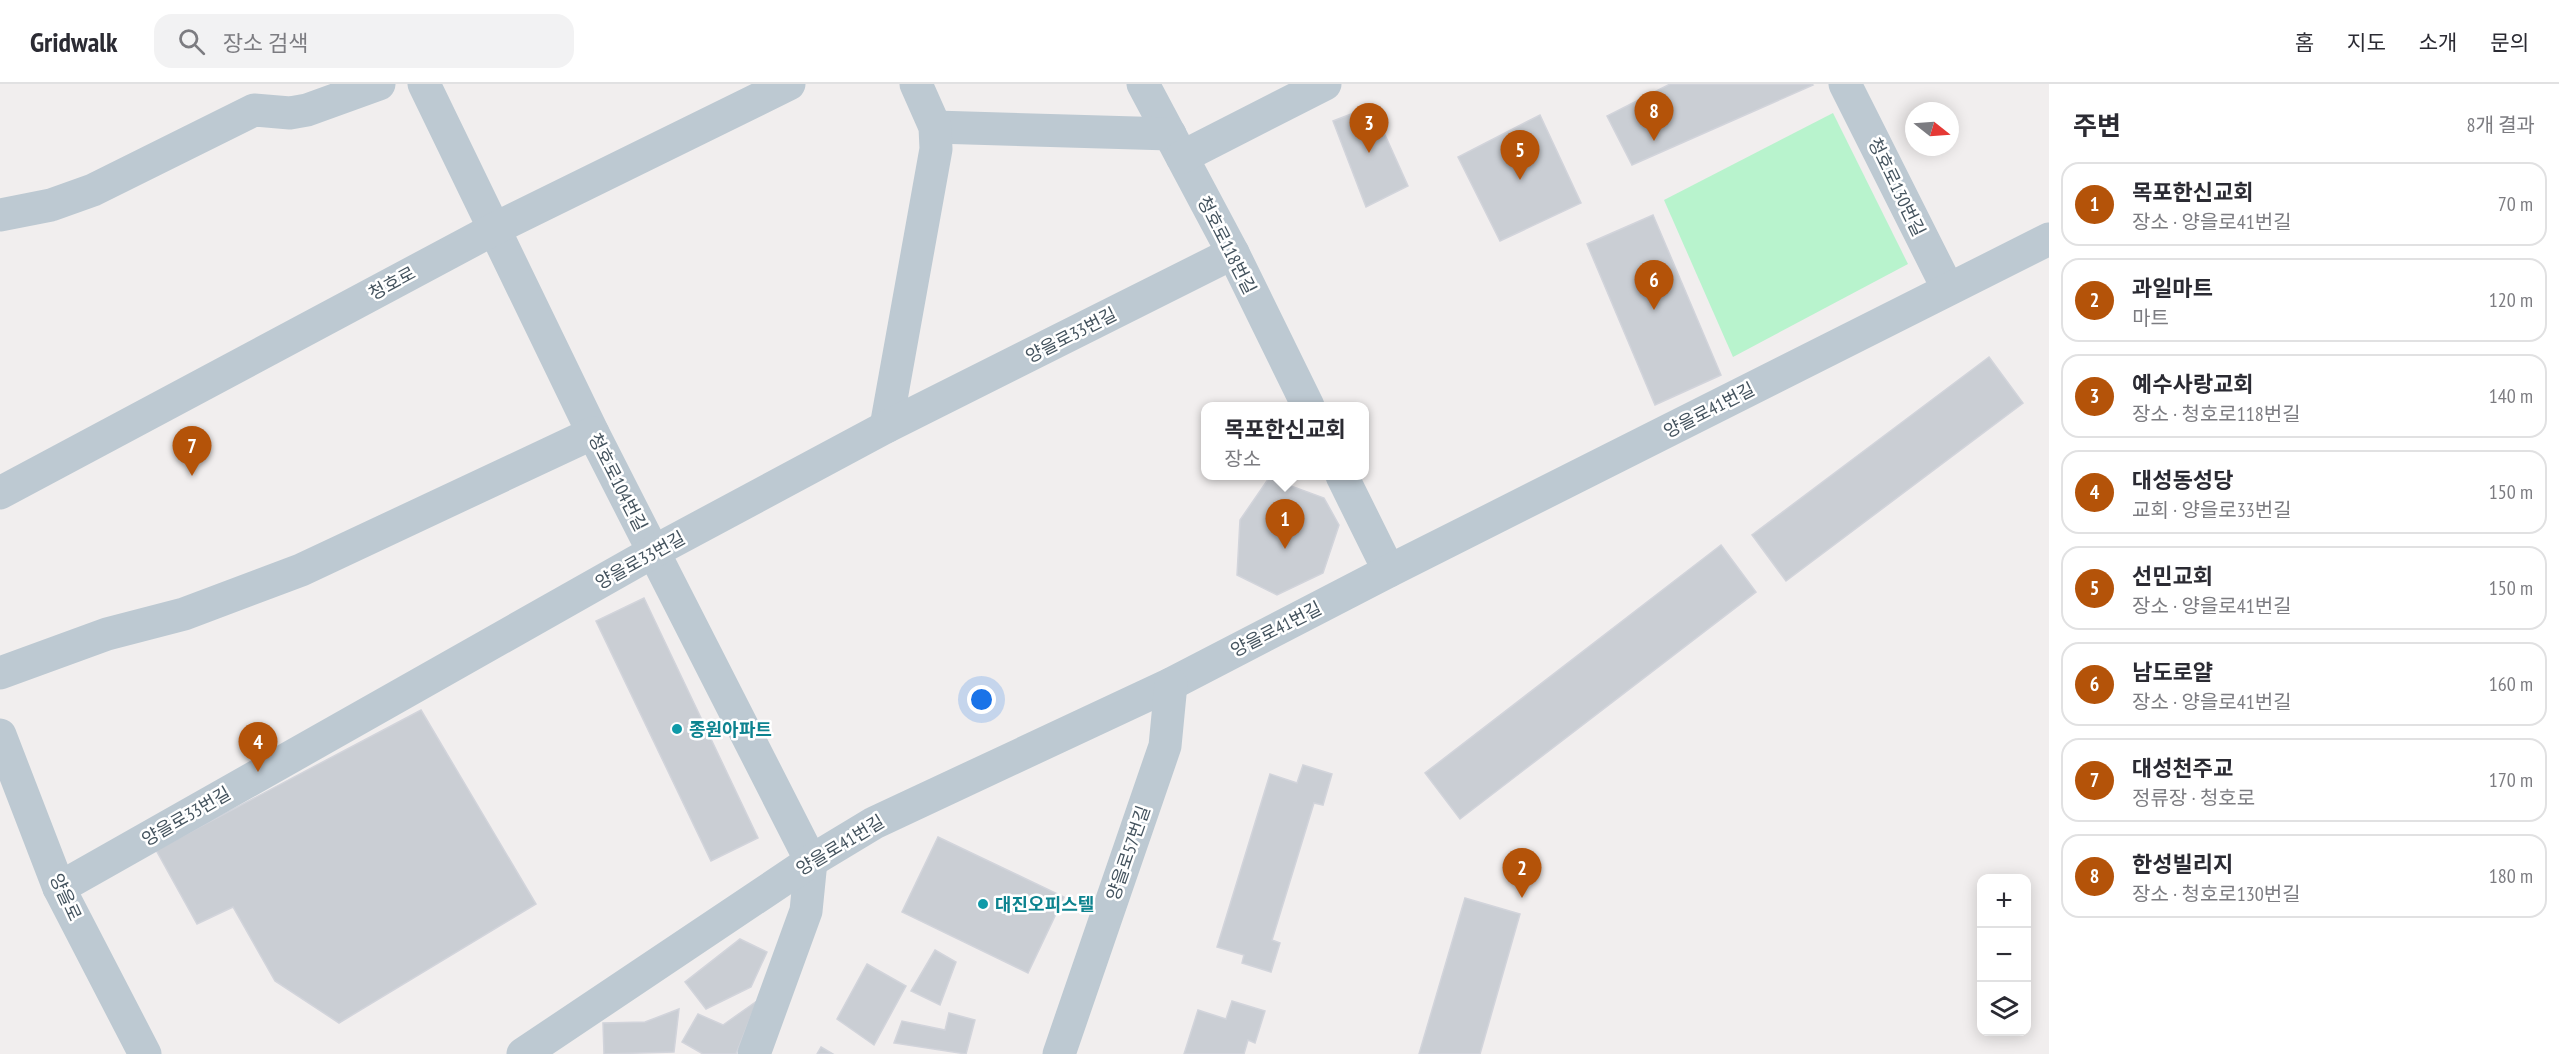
<!DOCTYPE html>
<html lang="ko">
<meta charset="utf-8">
<style>
:root{--surface:#fff;--page:#f2f2f3;--text:#2b2b33;--muted:#7c7c81;--line:#e1e1e2;--accent:#b45309}
body{margin:0;font-family:"PT Sans Narrow","Noto Sans KR",sans-serif;background:var(--page);color:var(--text)}
.controls{position:absolute;right:18px;bottom:18px;display:grid;overflow:hidden;border-radius:12px;box-shadow:0 3px 15px #0003}
.controls button{width:54px;height:54px;display:grid;place-items:center;padding:0;border:0;border-bottom:2px solid var(--line);background:var(--surface);color:var(--text);font:30px sans-serif}
.compass{position:absolute;left:1905px;top:18px;width:54px;height:54px;border-radius:50%;background:var(--surface);box-shadow:0 3px 15px #0003;rotate:107deg}
.you{position:absolute;left:982px;top:616px;width:21px;height:21px;margin:-15px;border:4px solid #fff;border-radius:50%;background:#1a73e8;box-shadow:0 0 0 9px #1a73e833}
.badge{display:grid;place-items:center;width:39px;height:39px;border-radius:50%;background:var(--accent);color:#fff;font-size:20px;font-weight:700}
.pin{position:absolute;translate:-50% -50px;filter:drop-shadow(0 2px 3px #0008)}
.pin::after{content:'';position:absolute;top:32px;width:21px;height:18px;background:inherit;clip-path:polygon(0 0,100% 0,50% 100%)}
.popup{position:absolute;left:1201px;top:318px;width:168px;height:78px;box-sizing:border-box;display:grid;place-content:center;border-radius:12px;background:var(--surface);filter:drop-shadow(0 2px 4px #0005);font-size:20px;white-space:nowrap;color:var(--muted)}
.popup b{font-size:22px;color:var(--text)}
.popup::after{content:'';position:absolute;left:50%;top:100%;margin-left:-12px;border:12px solid transparent;border-top-color:var(--surface)}
.list{margin:0;padding:0;list-style:none}
h2{display:flex;justify-content:space-between;align-items:center;height:78px;margin:0;padding:0 24px;font-size:26px}
h2 small{font-size:20px;font-weight:400;color:var(--muted)}
.list li{display:grid;grid-template-columns:39px 1fr auto;gap:18px;align-items:center;box-sizing:border-box;height:84px;margin:0 12px 12px;padding:0 12px;border:2px solid var(--line);border-radius:18px}
.list b{display:block;font-size:22px;white-space:nowrap}
.list p{margin:0;font-size:20px;white-space:nowrap;color:var(--muted)}
.list em{font-size:20px;font-style:normal;color:var(--muted)}
.icon{flex:none;width:33px;height:33px;fill:none;stroke:currentColor;stroke-width:2;stroke-linecap:round;stroke-linejoin:round}
.map{position:relative;flex:none;width:2049px;height:970px;overflow:hidden}
header{display:flex;align-items:center;gap:36px;box-sizing:border-box;height:84px;padding:0 30px;background:var(--surface);border-bottom:2px solid var(--line)}
header strong{font-size:28px}
nav{display:flex;gap:33px;margin-inline-start:auto;font-size:21px}
.search{width:420px;height:54px;background:var(--page);display:flex;align-items:center;gap:15px;box-sizing:border-box;padding:0 21px;border-radius:18px;color:var(--muted);font-size:22px}
main{display:flex}
aside{flex:1;background:var(--surface)}
.map>svg:first-child{display:block}
</style>
<header>
<strong>Gridwalk</strong>
<div class="search"><svg class="icon" aria-label="search" viewBox="0 0 24 24"><circle cx="10" cy="10" r="6"/><path d="M15 15l6 6"/></svg>장소 검색</div>
<nav><a>홈</a><a>지도</a><a>소개</a><a>문의</a></nav>
</header>
<main>
<div class="map">
<svg width="2049" height="970" viewBox="0 0 2049 970">
<rect width="100%" height="100%" fill="#f1eeee"/>
<path fill="#b8f3cd" d="M1833,29l75,151 -175,93 -69,-157z"/>
<g fill="#caced4" stroke="#d2d4db" stroke-width="1.5">
<path d="M1670,0h142l1,1 -181,80 -25,-49z"/>
<path d="M1372,22l36,80 -42,21 -33,-86z"/>
<path d="M1540,31l41,88 -81,38 -42,-84z"/>
<path d="M1653,131l68,160 -66,30 -68,-161z"/>
<path d="M1989,273l34,46 -237,178 -34,-46z"/>
<path d="M1269,394l55,20 15,27 -16,48 -46,22 -40,-20 3,-55z"/>
<path d="M1721,461l35,47 -296,227 -35,-46z"/>
<path d="M644,514l114,240 -47,23 -115,-240z"/>
<path d="M421,626l115,194 -197,119 -64,-42 -42,-74 -36,17 -41,-74z"/>
<path d="M1303,681l29,9 -9,31 -9,-2 -42,137 8,3 -9,29 -29,-9 2,-8 -27,-8 53,-173 27,9z"/>
<path d="M938,753l126,60 -36,76 -126,-61z"/>
<path d="M1465,814l55,16 -40,140h-61z"/>
<path d="M740,855l27,13 -16,35 -45,22 -21,-27z"/>
<path d="M935,866l21,12 -16,43 -29,-14z"/>
<path d="M867,880l39,22 -32,59 -37,-26z"/>
<path d="M757,917l-21,53h-33l-21,-12 16,-28 25,11z"/>
<path d="M1232,917l33,10 -10,32 -7,-3 -4,14h-60l14,-44 28,9z"/>
<path d="M679,925l-5,43 -70,2 -1,-31 42,-1z"/>
<path d="M949,929l26,7 -9,34 -72,-11 8,-22 43,9z"/>
<path d="M821,963l12,7h-16z"/>
</g>
<g fill="none" stroke-linecap="round" stroke-linejoin="round">
<g stroke="#bdc9d2" stroke-width="33">
<path d="M424,0l169,349 218,428 -5,50 -52,143"/>
<path d="M1143,0l90,169 75,153"/>
<path d="M1845,0l103,205"/>
<path d="M935,43l235,7"/>
<path d="M1182,73l143,-73"/>
<path d="M0,131l51,-10 42,-15 161,-80 36,3 17,-3 72,-26"/>
<path d="M886,343l50,-278 -1,-22 -19,-43"/>
<path d="M1342,392l47,95"/>
<path d="M0,409l494,-264 295,-145"/>
<path d="M0,589l107,-39 77,-20 117,-44 292,-137"/>
<path d="M0,651l59,153 86,166"/>
<path d="M59,804l594,-336 233,-125 347,-174"/>
<path d="M523,970l288,-193 63,-38 297,-139 218,-113 660,-332"/>
<path d="M1059,970l106,-308 6,-62"/>
</g>
</g>
<g fill="#0f9aa8" stroke="#fff" stroke-width="2">
<circle cx="677" cy="645" r="6"/>
<circle cx="983" cy="820" r="6"/>
</g>
<g text-anchor="middle" dominant-baseline="central" stroke-width="5" stroke-linejoin="round" paint-order="stroke">
<g font-size="18" fill="#44535e" stroke="#fff">
<text transform="translate(1897 103) rotate(64)">청호로130번길</text>
<text transform="translate(1227 161) rotate(63)">청호로118번길</text>
<text transform="translate(392 199) rotate(-28)">청호로</text>
<text transform="translate(1071 251) rotate(-27)">양을로33번길</text>
<text transform="translate(1709 326) rotate(-27)">양을로41번길</text>
<text transform="translate(618 398) rotate(63)">청호로104번길</text>
<text transform="translate(640 476) rotate(-29)">양을로33번길</text>
<text transform="translate(1276 545) rotate(-27)">양을로41번길</text>
<text transform="translate(186 732) rotate(-30)">양을로33번길</text>
<text transform="translate(840 761) rotate(-31)">양을로41번길</text>
<text transform="translate(1128 769) rotate(-71)">양을로57번길</text>
<text transform="translate(66 813) rotate(65)">양을로</text>
</g>
<g font-size="18" font-weight="bold" fill="#0d838f" stroke="#fff" text-anchor="start">
<text x="689" y="645">종원아파트</text>
<text x="995" y="820">대진오피스텔</text>
</g>
</g>
</svg>
<div class="controls">
<button>+</button>
<button>−</button>
<button><svg class="icon" aria-label="layers" viewBox="0 0 24 24"><path d="M12 4l9 5-9 5-9-5zM3 14l9 5 9-5"/></svg></button>
</div>
<svg class="compass" viewBox="-18 -18 36 36"><path d="M0-13l5 13h-10z" fill="#e53935"/><path d="M0 13l5-13h-10z" fill="#7c7c81"/></svg>
<div class="you"></div>
<div class="pin badge" style="left:1285px;top:465px">1</div>
<div class="popup"><b>목포한신교회</b>장소</div>
<div class="pin badge" style="left:1522px;top:814px">2</div>
<div class="pin badge" style="left:1369px;top:69px">3</div>
<div class="pin badge" style="left:258px;top:688px">4</div>
<div class="pin badge" style="left:1520px;top:96px">5</div>
<div class="pin badge" style="left:1654px;top:226px">6</div>
<div class="pin badge" style="left:192px;top:392px">7</div>
<div class="pin badge" style="left:1654px;top:57px">8</div>
</div>
<aside>
<h2>주변<small>8개 결과</small></h2>
<ul class="list">
<li><span class="badge">1</span><div><b>목포한신교회</b><p>장소 · 양을로41번길</p></div><em>70 m</em></li>
<li><span class="badge">2</span><div><b>과일마트</b><p>마트</p></div><em>120 m</em></li>
<li><span class="badge">3</span><div><b>예수사랑교회</b><p>장소 · 청호로118번길</p></div><em>140 m</em></li>
<li><span class="badge">4</span><div><b>대성동성당</b><p>교회 · 양을로33번길</p></div><em>150 m</em></li>
<li><span class="badge">5</span><div><b>선민교회</b><p>장소 · 양을로41번길</p></div><em>150 m</em></li>
<li><span class="badge">6</span><div><b>남도로얄</b><p>장소 · 양을로41번길</p></div><em>160 m</em></li>
<li><span class="badge">7</span><div><b>대성천주교</b><p>정류장 · 청호로</p></div><em>170 m</em></li>
<li><span class="badge">8</span><div><b>한성빌리지</b><p>장소 · 청호로130번길</p></div><em>180 m</em></li>
</ul>
</aside>
</main>
